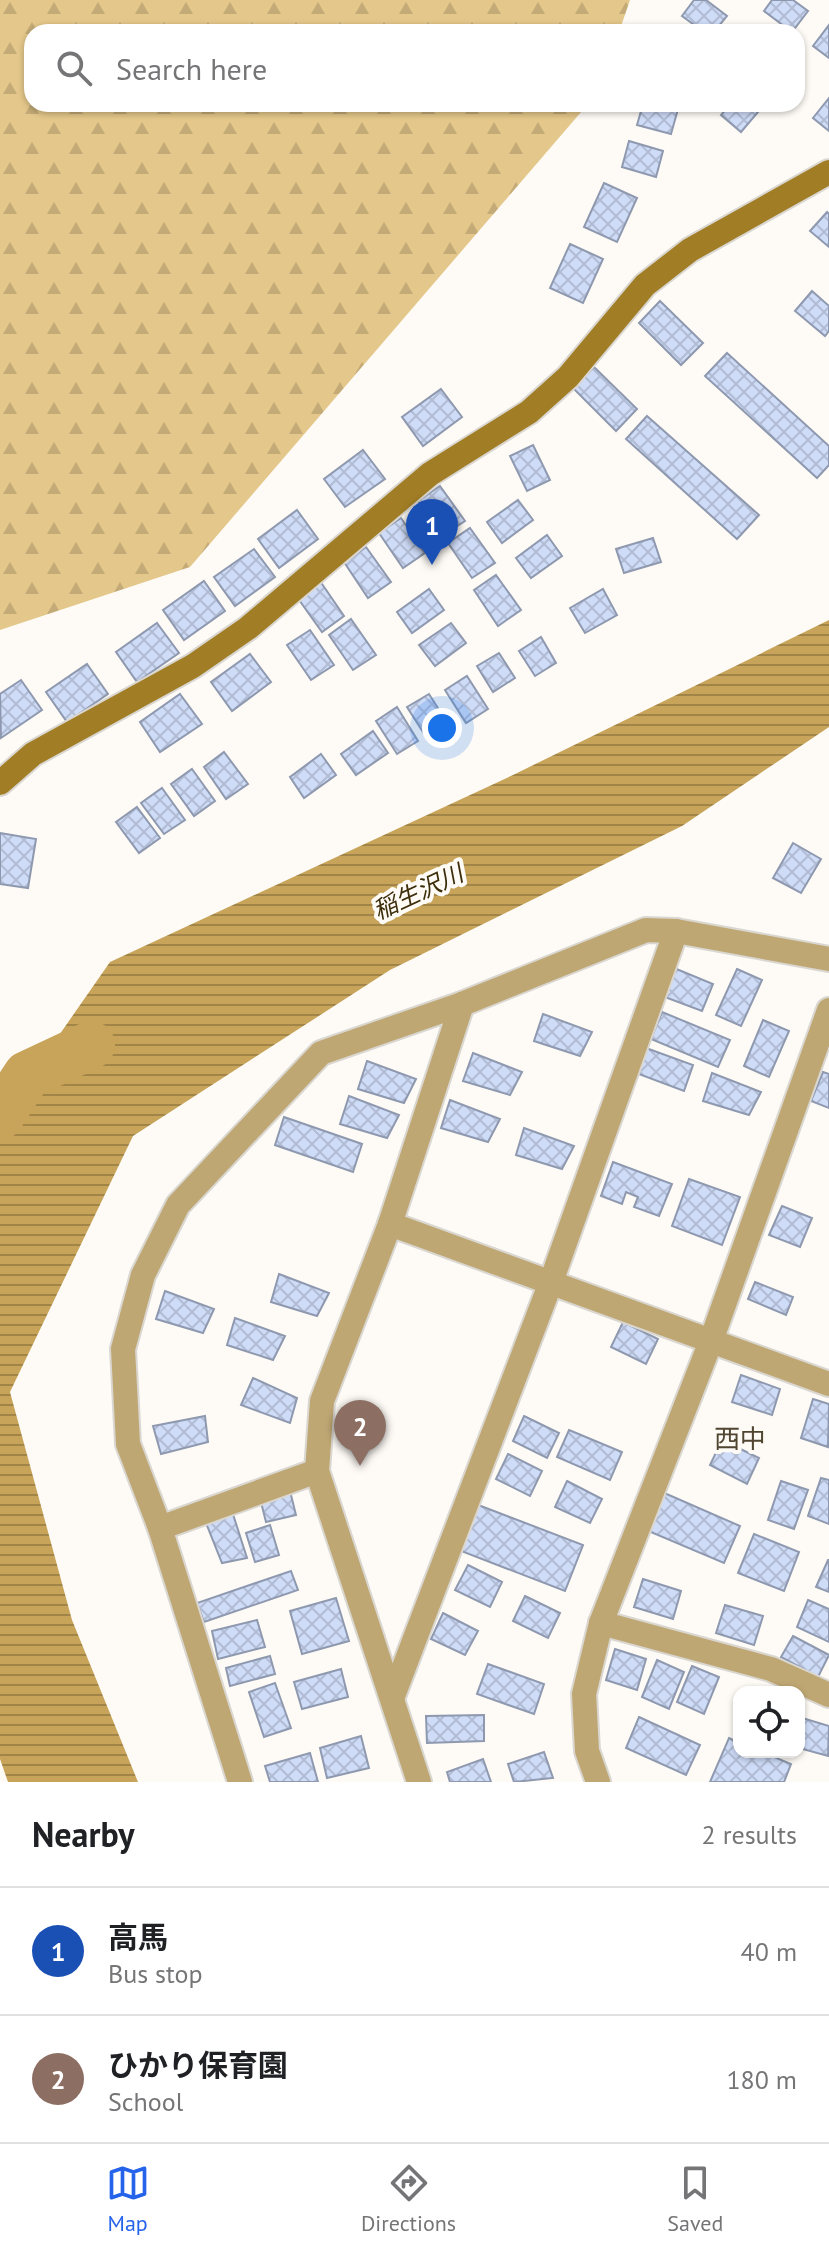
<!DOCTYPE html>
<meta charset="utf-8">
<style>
:root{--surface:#fff;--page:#f6f6f6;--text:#202124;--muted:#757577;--line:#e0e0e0;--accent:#2563eb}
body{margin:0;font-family:"PT Sans","Noto Sans JP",sans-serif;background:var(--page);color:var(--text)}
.controls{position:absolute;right:24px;bottom:24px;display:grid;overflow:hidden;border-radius:16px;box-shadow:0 2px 6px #0004}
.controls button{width:72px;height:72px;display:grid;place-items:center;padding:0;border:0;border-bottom:2px solid var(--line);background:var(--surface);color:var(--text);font:40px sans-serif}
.you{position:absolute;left:442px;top:728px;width:28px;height:28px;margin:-20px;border:6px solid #fff;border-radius:50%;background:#1a73e8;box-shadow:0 0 0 12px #1a73e833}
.badge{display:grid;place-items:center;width:52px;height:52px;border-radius:50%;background:var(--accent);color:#fff;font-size:26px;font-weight:700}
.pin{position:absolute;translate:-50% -66px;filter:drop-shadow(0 2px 4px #0008)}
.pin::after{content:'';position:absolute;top:42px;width:28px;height:24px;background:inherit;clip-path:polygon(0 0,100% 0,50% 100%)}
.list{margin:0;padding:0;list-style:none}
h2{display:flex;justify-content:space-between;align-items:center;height:104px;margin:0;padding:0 32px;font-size:34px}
h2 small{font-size:26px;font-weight:400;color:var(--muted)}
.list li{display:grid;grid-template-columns:52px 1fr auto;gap:24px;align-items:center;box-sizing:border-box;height:128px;padding:0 32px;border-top:2px solid var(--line)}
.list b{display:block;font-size:30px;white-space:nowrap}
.list p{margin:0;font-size:26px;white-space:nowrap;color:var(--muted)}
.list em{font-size:26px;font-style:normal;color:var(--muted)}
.icon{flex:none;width:44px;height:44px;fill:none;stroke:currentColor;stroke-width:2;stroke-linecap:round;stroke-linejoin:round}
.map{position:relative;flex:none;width:829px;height:1782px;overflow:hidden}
.search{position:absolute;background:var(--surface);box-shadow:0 2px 6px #0004;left:24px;right:24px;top:24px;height:88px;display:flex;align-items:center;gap:20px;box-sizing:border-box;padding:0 28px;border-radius:24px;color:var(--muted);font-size:30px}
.sheet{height:360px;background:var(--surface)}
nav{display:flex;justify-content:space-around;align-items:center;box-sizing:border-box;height:112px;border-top:2px solid var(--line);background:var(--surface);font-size:22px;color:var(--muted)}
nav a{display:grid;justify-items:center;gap:4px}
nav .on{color:var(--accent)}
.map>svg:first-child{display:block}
</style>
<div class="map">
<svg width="829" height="1782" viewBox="0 0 829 1782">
<defs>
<pattern id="forest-firs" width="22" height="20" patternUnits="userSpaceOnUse" patternTransform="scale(2)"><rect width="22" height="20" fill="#e4c78a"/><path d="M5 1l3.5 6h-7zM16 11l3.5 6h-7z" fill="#c3aa76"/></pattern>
<pattern id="water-rules" width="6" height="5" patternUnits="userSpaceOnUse" patternTransform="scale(2)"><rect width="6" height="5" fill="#c7a459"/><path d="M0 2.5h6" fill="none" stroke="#a18548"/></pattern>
<pattern id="building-cross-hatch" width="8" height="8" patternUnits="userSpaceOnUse" patternTransform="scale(2)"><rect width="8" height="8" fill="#cfdcf8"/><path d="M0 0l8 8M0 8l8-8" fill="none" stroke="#b1bcd4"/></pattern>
</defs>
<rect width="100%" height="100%" fill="#fefbf6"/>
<path fill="url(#forest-firs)" d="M0,0h630l-11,32h-587v72h556l-398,463 -190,63z"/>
<path fill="url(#water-rules)" d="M829,620v107l-147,99 -292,144 -257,166 -123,256 62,228 66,162h-130l-8,-23v-639l110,-158 403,-187z"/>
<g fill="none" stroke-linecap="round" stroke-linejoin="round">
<path stroke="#c7a459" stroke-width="48" d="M0,1116l27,-41 64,-30"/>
</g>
<g fill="url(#building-cross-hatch)" stroke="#8e99af" stroke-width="2">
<path d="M694,0h12l21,16 -13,16h-10l-22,-16z"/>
<path d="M772,0h21l15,11 -16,21 -28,-21z"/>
<path d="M829,25v33l-16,-12z"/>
<path d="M829,98v33l-16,-13z"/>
<path d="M643,104l35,5 -7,25 -34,-9z"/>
<path d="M730,104h32l2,1 -23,27 -20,-17z"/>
<path d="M629,141l34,10 -7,26 -34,-10z"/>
<path d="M604,183l33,15 -20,44 -33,-15z"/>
<path d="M827,212l2,2v33l-19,-16z"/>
<path d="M570,244l33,15 -20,44 -33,-15z"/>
<path d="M812,291l17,15v25l-4,5 -30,-25z"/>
<path d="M660,301l43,42 -22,22 -42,-42z"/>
<path d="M727,353l102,93v19l-12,13 -112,-102z"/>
<path d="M594,367l43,42 -21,22 -43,-43z"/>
<path d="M441,389l21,28 -39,29 -21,-29z"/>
<path d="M647,416l112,99 -22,24 -111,-100z"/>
<path d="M533,445l17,35 -23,11 -17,-35z"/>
<path d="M363,450l22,29 -40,28 -21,-28z"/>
<path d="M440,486l25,35 -23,15 -24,-35z"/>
<path d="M518,500l15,20 -31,23 -15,-21z"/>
<path d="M297,510l21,29 -39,29 -21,-29z"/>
<path d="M401,518l24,35 -22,15 -24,-35z"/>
<path d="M470,528l25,35 -23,15 -24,-35z"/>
<path d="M547,535l15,21 -31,22 -15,-20z"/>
<path d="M653,538l8,24 -37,11 -8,-24z"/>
<path d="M366,547l25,35 -23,16 -24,-36z"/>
<path d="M254,549l21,28 -40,29 -21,-29z"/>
<path d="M496,575l25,35 -23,16 -24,-36z"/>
<path d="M204,581l21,30 -41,29 -21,-30z"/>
<path d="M320,581l24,35 -22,16 -25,-35z"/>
<path d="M429,589l15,21 -32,23 -15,-21z"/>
<path d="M603,589l14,26 -32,18 -15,-25z"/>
<path d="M351,619l25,36 -23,15 -24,-35z"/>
<path d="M157,623l22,30 -42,29 -21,-30z"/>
<path d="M451,623l15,20 -31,23 -16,-21z"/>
<path d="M310,630l24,35 -23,15 -24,-35z"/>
<path d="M541,637l15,26 -21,13 -16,-25z"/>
<path d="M499,653l16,25 -22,14 -16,-26z"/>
<path d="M250,654l21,28 -39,29 -21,-29z"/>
<path d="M87,664l21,30 -41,28 -21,-30z"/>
<path d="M467,676l21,33 -22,14 -21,-33z"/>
<path d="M21,680l21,30 -41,28 -1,-44z"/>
<path d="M180,694l22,30 -42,28 -20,-30z"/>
<path d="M429,694l21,33 -22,13 -21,-33z"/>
<path d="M397,707l21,34 -21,13 -21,-33z"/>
<path d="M373,731l15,22 -32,22 -15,-21z"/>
<path d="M224,752l24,32 -22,15 -22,-32z"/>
<path d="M321,754l15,21 -32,23 -14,-21z"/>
<path d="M192,769l23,32 -21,15 -23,-32z"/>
<path d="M162,788l23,32 -21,14 -23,-31z"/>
<path d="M137,807l23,31 -21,15 -23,-31z"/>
<path d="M0,833l36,6 -8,49 -28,-4z"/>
<path d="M793,843l28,16 -20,34 -28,-15z"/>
<path d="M674,968l39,16 -11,27 -40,-15z"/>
<path d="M737,969l25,11 -21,46 -25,-11z"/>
<path d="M662,1012l68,28 -12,27 -67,-28z"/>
<path d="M543,1014l49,18 -12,24 -46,-15z"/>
<path d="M763,1020l26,11 -20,46 -25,-11z"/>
<path d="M646,1048l47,17 -9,26 -48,-18z"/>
<path d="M473,1053l49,19 -12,23 -47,-14z"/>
<path d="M367,1061l49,18 -12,24 -46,-14z"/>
<path d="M823,1072l6,2v34l-18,-7z"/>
<path d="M712,1073l49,19 -12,23 -46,-14z"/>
<path d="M349,1096l50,19 -12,23 -47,-14z"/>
<path d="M450,1100l50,19 -12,23 -47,-14z"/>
<path d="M284,1117l78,27 -9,28 -78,-27z"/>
<path d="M524,1128l50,18 -12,23 -46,-14z"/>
<path d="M613,1162l59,22 -13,32 -25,-9 4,-10 -12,-5 -4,12 -21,-8z"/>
<path d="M689,1179l51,18 -18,48 -50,-19z"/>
<path d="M782,1206l30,12 -12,29 -31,-12z"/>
<path d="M279,1274l50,19 -12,23 -46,-14z"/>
<path d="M755,1282l38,15 -7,18 -38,-16z"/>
<path d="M165,1291l49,18 -11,24 -47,-14z"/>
<path d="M235,1318l50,18 -12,24 -46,-15z"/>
<path d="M623,1322l35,17 -12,25 -35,-17z"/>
<path d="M741,1375l39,14 -8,26 -40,-13z"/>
<path d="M253,1378l44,20 -7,25 -49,-18z"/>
<path d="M813,1399l16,5 -1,43 -27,-9z"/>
<path d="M205,1416l3,26 -47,12 -8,-28z"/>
<path d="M524,1416l35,17 -12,25 -34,-17z"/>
<path d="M569,1430l53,22 -12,28 -53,-23z"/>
<path d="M722,1440l37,18 -12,26 -37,-19z"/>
<path d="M508,1454l34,17 -12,25 -34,-17z"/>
<path d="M821,1478l8,2v44l-21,-8z"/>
<path d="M567,1481l35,18 -12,24 -35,-16z"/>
<path d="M781,1481l27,9 -14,39 -26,-9z"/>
<path d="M290,1491l6,24 -30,7 -6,-24z"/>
<path d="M662,1492l78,34 -16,37 -78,-33z"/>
<path d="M473,1503l110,42 -18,46 -109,-42z"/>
<path d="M231,1508l16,50 -25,5 -18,-45z"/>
<path d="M270,1525l9,30 -24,7 -9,-29z"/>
<path d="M754,1534l45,18 -15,39 -46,-18z"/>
<path d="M828,1560h1v32l-13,-5z"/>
<path d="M468,1565l34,17 -12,25 -35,-17z"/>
<path d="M291,1571l7,19 -94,32 -7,-19z"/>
<path d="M643,1579l38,12 -8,28 -39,-12z"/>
<path d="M525,1596l35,17 -12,25 -35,-17z"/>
<path d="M336,1598l13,43 -47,13 -12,-43z"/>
<path d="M808,1600l21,9v33l-32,-15z"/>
<path d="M725,1605l38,11 -9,29 -38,-12z"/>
<path d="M443,1613l35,18 -13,24 -34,-16z"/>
<path d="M257,1620l8,27 -47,12 -6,-28z"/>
<path d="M793,1636l36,19 -11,22 -37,-20z"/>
<path d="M615,1649l31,10 -9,31 -31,-10z"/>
<path d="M270,1656l5,18 -45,12 -4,-18z"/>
<path d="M657,1660l27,12 -15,37 -27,-12z"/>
<path d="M488,1664l56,20 -10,30 -57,-20z"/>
<path d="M692,1666l27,11 -15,37 -27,-12z"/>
<path d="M341,1669l7,28 -46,12 -8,-27z"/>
<path d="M275,1683l16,45 -27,9 -15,-45z"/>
<path d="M484,1715v26l-57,2 -1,-27z"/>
<path d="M639,1717l61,28 -14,30 -60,-27z"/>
<path d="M799,1717l30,9 -1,30 -29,-8z"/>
<path d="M361,1736l8,32 -42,10 -7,-30z"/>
<path d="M729,1738l10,5v9h23l29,12 -7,18h-74z"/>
<path d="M544,1752l9,26 -39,4 -6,-18z"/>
<path d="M310,1753l8,29h-48l-5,-16z"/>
<path d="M483,1759l8,23h-41l-3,-10z"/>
</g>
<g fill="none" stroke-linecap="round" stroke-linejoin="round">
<g stroke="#dad7d1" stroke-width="28">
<g id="street">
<path d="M390,1224l439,160"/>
<path d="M160,1528l157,-57"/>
<path d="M601,1623l170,46 58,26"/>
<path d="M393,1696l158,-414 125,-351"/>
<path d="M240,1782l-80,-254 -32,-84 -5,-95 20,-74 35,-70 143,-152 141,-49 184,-74 30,1 153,28"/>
<path d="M419,1782l-102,-311 5,-70 68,-177 72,-220"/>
<path d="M598,1782l-11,-31 -3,-57 17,-71 110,-282 118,-331"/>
</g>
</g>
<g stroke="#dad7d1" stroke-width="28">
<path id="secondary" d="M0,783l33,-29 160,-88 55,-38 182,-154 99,-62 39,-35 77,-92 45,-35 139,-78"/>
</g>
<use href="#street" stroke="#bfa774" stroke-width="24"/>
<use href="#secondary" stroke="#a17d25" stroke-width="24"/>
</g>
<g text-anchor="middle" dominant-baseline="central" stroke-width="8" stroke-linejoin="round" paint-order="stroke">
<g font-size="24" font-style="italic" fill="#3c2d0b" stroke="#fefbf6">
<text transform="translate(418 892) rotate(-25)">稲生沢川</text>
</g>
<g font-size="26" fill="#4f4531" stroke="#fefbf6">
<text x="740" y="1438">西中</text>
</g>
</g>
</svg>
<div class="controls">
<button><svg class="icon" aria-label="locate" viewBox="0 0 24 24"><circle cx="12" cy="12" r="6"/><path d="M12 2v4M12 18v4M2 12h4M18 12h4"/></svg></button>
</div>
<div class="you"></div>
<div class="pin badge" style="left:432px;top:565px;background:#1a4fb4">1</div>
<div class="pin badge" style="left:360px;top:1466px;background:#8d6e63">2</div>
<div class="search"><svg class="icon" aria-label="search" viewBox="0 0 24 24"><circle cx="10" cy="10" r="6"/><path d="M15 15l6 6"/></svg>Search here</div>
</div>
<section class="sheet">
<h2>Nearby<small>2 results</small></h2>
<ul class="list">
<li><span class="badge" style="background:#1a4fb4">1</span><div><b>高馬</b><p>Bus stop</p></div><em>40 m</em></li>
<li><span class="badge" style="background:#8d6e63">2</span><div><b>ひかり保育園</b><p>School</p></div><em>180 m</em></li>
</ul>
</section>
<nav>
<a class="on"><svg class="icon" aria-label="map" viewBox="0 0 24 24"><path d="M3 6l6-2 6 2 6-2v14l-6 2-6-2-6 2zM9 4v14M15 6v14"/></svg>Map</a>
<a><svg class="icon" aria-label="directions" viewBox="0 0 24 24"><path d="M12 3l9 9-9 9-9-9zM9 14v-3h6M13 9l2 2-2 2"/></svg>Directions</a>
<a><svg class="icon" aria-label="saved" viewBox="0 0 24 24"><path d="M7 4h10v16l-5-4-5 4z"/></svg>Saved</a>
</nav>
